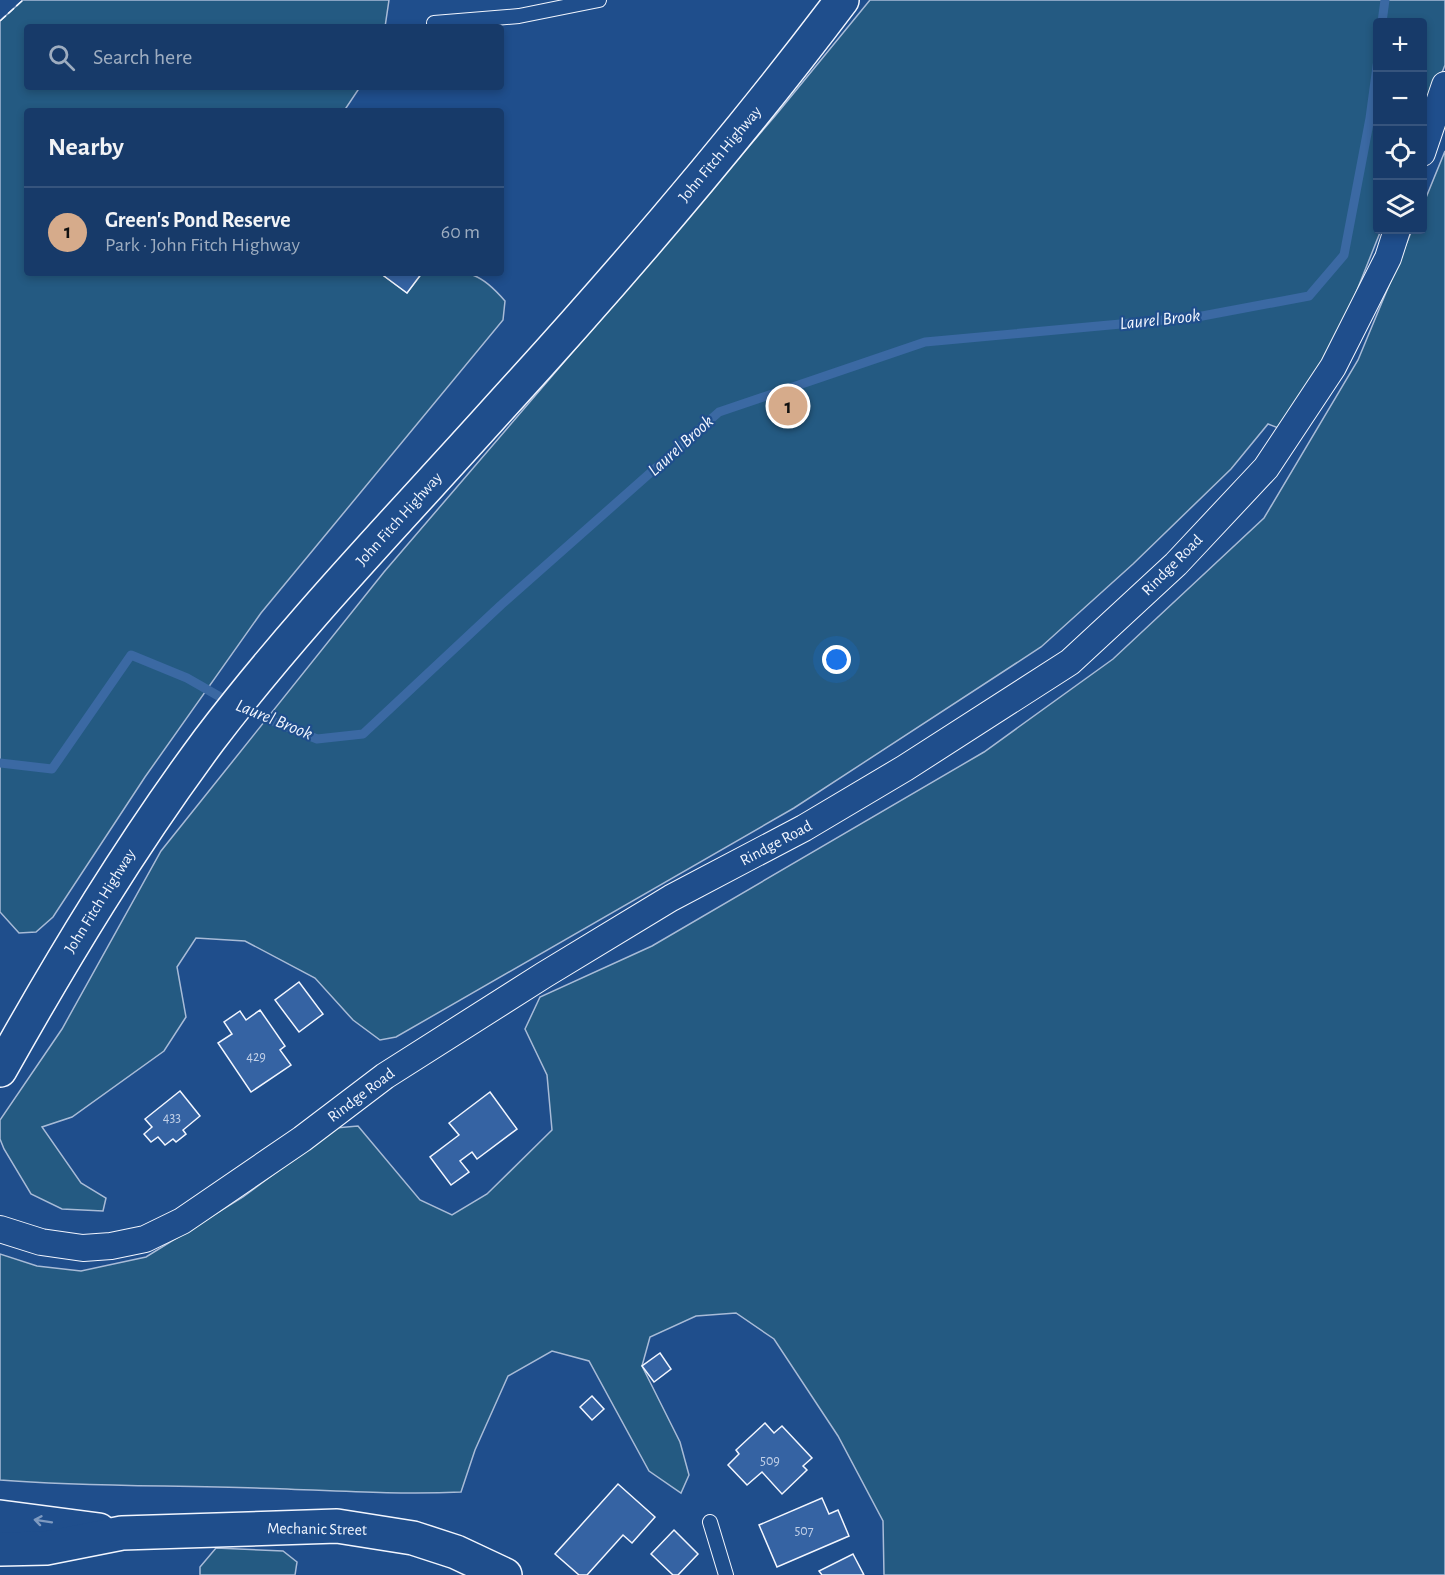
<!DOCTYPE html>
<meta charset="utf-8">
<style>
:root{--surface:#173a69;--page:#20416f;--text:#f1f3f6;--muted:#9eadc0;--line:#36547d;--accent:#d6ab8b}
body{margin:0;font-family:"Alegreya Sans",sans-serif;background:var(--page);color:var(--text)}
.controls{position:absolute;right:18px;top:18px;display:grid;overflow:hidden;border-radius:6px;box-shadow:0 3px 9px #0003}
.controls button{width:54px;height:54px;display:grid;place-items:center;padding:0;border:0;border-bottom:2px solid var(--line);background:var(--surface);color:var(--text);font:30px sans-serif}
.you{position:absolute;left:837px;top:660px;width:21px;height:21px;margin:-15px;border:4px solid #fff;border-radius:50%;background:#1a73e8;box-shadow:0 0 0 9px #1a73e833}
.badge{display:grid;place-items:center;width:39px;height:39px;border-radius:50%;background:var(--accent);color:#111;font-size:20px;font-weight:700}
.pin{position:absolute;translate:-50% -50%;border:3px solid #fff;box-shadow:0 2px 6px #0006}
.list{margin:0;padding:0;list-style:none}
h2{display:flex;justify-content:space-between;align-items:center;height:78px;margin:0;padding:0 24px;font-size:26px}
h2 small{font-size:20px;font-weight:400;color:var(--muted)}
.list li{display:grid;grid-template-columns:39px 1fr auto;gap:18px;align-items:center;box-sizing:border-box;height:90px;padding:0 24px;border-top:2px solid var(--line)}
.list b{display:block;font-size:22px;white-space:nowrap}
.list p{margin:0;font-size:20px;white-space:nowrap;color:var(--muted)}
.list em{font-size:20px;font-style:normal;color:var(--muted)}
.icon{flex:none;width:33px;height:33px;fill:none;stroke:currentColor;stroke-width:2;stroke-linecap:round;stroke-linejoin:round}
.map{position:relative;flex:none;width:1445px;height:1575px;overflow:hidden}
.search{position:absolute;background:var(--surface);box-shadow:0 3px 9px #0003;left:24px;top:24px;width:480px;height:66px;display:flex;align-items:center;gap:15px;box-sizing:border-box;padding:0 21px;border-radius:6px;color:var(--muted);font-size:22px}
.panel{position:absolute;background:var(--surface);box-shadow:0 3px 9px #0003;left:24px;top:108px;width:480px;height:168px;border-radius:6px}
.map>svg:first-child{display:block}
</style>
<div class="map">
<svg width="1445" height="1575" viewBox="0 0 1445 1575">
<rect width="100%" height="100%" fill="#1f4e8c"/>
<g fill="#245a82" stroke="#a8bbd7" stroke-width="1.5">
<path d="M23,0h366l-4,27h-358v60h333l-16,24h-317v162h353l27,20 15,-20c43,0 53,-7 83,28l-2,19 -242,293 -116,164 -92,140 -17,15 -17,1 -19,-21v-891z"/>
<path d="M870,0h575v65l-22,58 -1,-101h-44v208h3l-82,206 -31,-12 -37,45 -98,95 -92,83 -247,161 -398,229 -16,3 -27,-20 -38,-42 -70,-37 -49,-3 -19,29 9,50 -22,34 -92,66 -30,10 39,56 25,15 -3,13 -41,-2 -31,-15 -27,-45 -4,-10v-19l62,-91 99,-178 223,-279 391,-456z"/>
<path d="M1445,151v1424h-561l-1,-54 -45,-85 -64,-97 -38,-26 -40,3 -46,21 -8,29 38,76 9,33 -8,18 -32,-22 -60,-110 -37,-10 -44,25 -33,74 -14,42c-69,3 -136,-2 -205,-4 -86,-3 -171,-1 -256,-8v-226l37,12 44,5 65,-14 97,-60 92,-69 23,-2 62,74 32,15 35,-21 65,-64 -5,-55 -22,-46 15,-32 112,-51 332,-194 129,-93 151,-141 94,-158 54,-130h10l1,-25z"/>
<path d="M216,1548l67,3 14,11 -2,13h-95v-8z"/>
</g>
<g fill="none" stroke-linecap="round" stroke-linejoin="round">
<g stroke="#3b69a3" stroke-width="9">
<path d="M1382,22l3,-22"/>
<path d="M0,763l52,6 79,-114 56,23 49,28 81,33 46,-5 138,-129 218,-193 206,-70 272,-25 112,-21 35,-41 26,-137 8,-59"/>
</g>
</g>
<g fill="#3563a3" stroke="#f2f6ff" stroke-width="1.5">
<path d="M380,273h42l-15,20z"/>
<path d="M299,982l24,32 -24,18 -24,-32z"/>
<path d="M260,1010l25,36 -5,4 11,15 -40,27 -33,-49 14,-9 -8,-12 16,-11 6,9z"/>
<path d="M180,1091l20,25 -17,14 3,4 -10,8 -3,-3 -8,6 -7,-8 -7,5 -7,-8 8,-7 -7,-8z"/>
<path d="M490,1092l27,37 -40,30 -5,-7 -12,9 9,11 -18,13 -21,-28 29,-22 -10,-12z"/>
<path d="M660,1353l11,16 -17,13 -12,-16z"/>
<path d="M592,1396l12,13 -12,11 -12,-13z"/>
<path d="M765,1423l9,10 8,-7 30,32 -9,8 4,4 -25,24 -20,-22 -15,13 -19,-20 11,-11 -3,-4z"/>
<path d="M618,1484l37,33 -23,26 -9,-8 -36,40h-8l-24,-21z"/>
<path d="M822,1498l7,16 9,-4 11,26 -72,31 -18,-42z"/>
<path d="M674,1530l24,24 -20,21h-5l-22,-21z"/>
<path d="M853,1554l11,21h-42l-3,-4z"/>
</g>
<g fill="none" stroke-linecap="round" stroke-linejoin="round">
<g stroke="#f2f6ff" stroke-width="16">
<g id="service">
<path d="M434,23l85,-7 80,-16"/>
<path d="M710,1522l16,53"/>
</g>
</g>
<g stroke="#f2f6ff" stroke-width="28">
<g id="minor">
<path d="M1422,153l23,-68"/>
<path d="M0,1229l41,13 42,6 28,-2 34,-7 37,-18 120,-82 83,-63 159,-101 127,-77 133,-70 101,-60 165,-106 106,-98 90,-96 67,-101 55,-109 9,-28"/>
</g>
</g>
<g stroke="#f2f6ff" stroke-width="36">
<path id="secondary" d="M0,1070c64,-114 131,-225 209,-330 88,-116 191,-222 289,-331 120,-131 237,-267 344,-409"/>
</g>
<g stroke="#f2f6ff" stroke-width="36">
<g id="primary">
<path d="M0,1517l99,13"/>
<path d="M0,1549l46,-1 76,-15 215,-7 76,12 43,14 49,23"/>
</g>
</g>
<use href="#service" stroke="#1f4e8c" stroke-width="14"/>
<use href="#minor" stroke="#1f4e8c" stroke-width="26"/>
<use href="#secondary" stroke="#1f4e8c" stroke-width="33"/>
<use href="#primary" stroke="#1f4e8c" stroke-width="33"/>
<path stroke="#f2f6ff" stroke-width="1.5" stroke-dasharray="8 3" stroke-linecap="butt" d="M0,21l23,-21"/>
</g>
<defs><path id="oneway-shaft" d="M-6 0H5M1.5-3L5.5 0L1.5 3" fill="none" stroke-width="1.6" stroke-linecap="round" stroke-linejoin="round" transform="scale(1.5)"/></defs>
<use stroke="#7e9ac0" href="#oneway-shaft" transform="translate(43 1521) rotate(-171)"/>
<g text-anchor="middle" dominant-baseline="central" stroke-width="4.5" stroke-linejoin="round" paint-order="stroke">
<g font-size="14" fill="#c3d1e8">
<text x="256" y="1057">429</text>
<text x="172" y="1118">433</text>
<text x="770" y="1461">509</text>
<text x="804" y="1531">507</text>
</g>
<g font-size="16" fill="#f2f6ff" stroke="#1f4e8c">
<text transform="translate(720 154) rotate(-50)">John Fitch Highway</text>
<text transform="translate(399 519) rotate(-48)">John Fitch Highway</text>
<text transform="translate(1172 565) rotate(-45)">Rindge Road</text>
<text transform="translate(776 843) rotate(-28)">Rindge Road</text>
<text transform="translate(100 901) rotate(-58)">John Fitch Highway</text>
<text transform="translate(361 1095) rotate(-37)">Rindge Road</text>
<text transform="translate(317 1529) rotate(1)">Mechanic Street</text>
</g>
<g font-size="18" font-style="italic" fill="#f2f6ff" stroke="#1f4e8c">
<text transform="translate(1160 320) rotate(-6)">Laurel Brook</text>
<text transform="translate(681 446) rotate(-42)">Laurel Brook</text>
<text transform="translate(274 720) rotate(22)">Laurel Brook</text>
</g>
</g>
</svg>
<div class="controls">
<button>+</button>
<button>−</button>
<button><svg class="icon" aria-label="locate" viewBox="0 0 24 24"><circle cx="12" cy="12" r="6"/><path d="M12 2v4M12 18v4M2 12h4M18 12h4"/></svg></button>
<button><svg class="icon" aria-label="layers" viewBox="0 0 24 24"><path d="M12 4l9 5-9 5-9-5zM3 14l9 5 9-5"/></svg></button>
</div>
<div class="you"></div>
<div class="pin badge" style="left:788px;top:406px">1</div>
<div class="search"><svg class="icon" aria-label="search" viewBox="0 0 24 24"><circle cx="10" cy="10" r="6"/><path d="M15 15l6 6"/></svg>Search here</div>
<section class="panel">
<h2>Nearby<small></small></h2>
<ul class="list">
<li><span class="badge">1</span><div><b>Green's Pond Reserve</b><p>Park · John Fitch Highway</p></div><em>60 m</em></li>
</ul>
</section>
</div>
